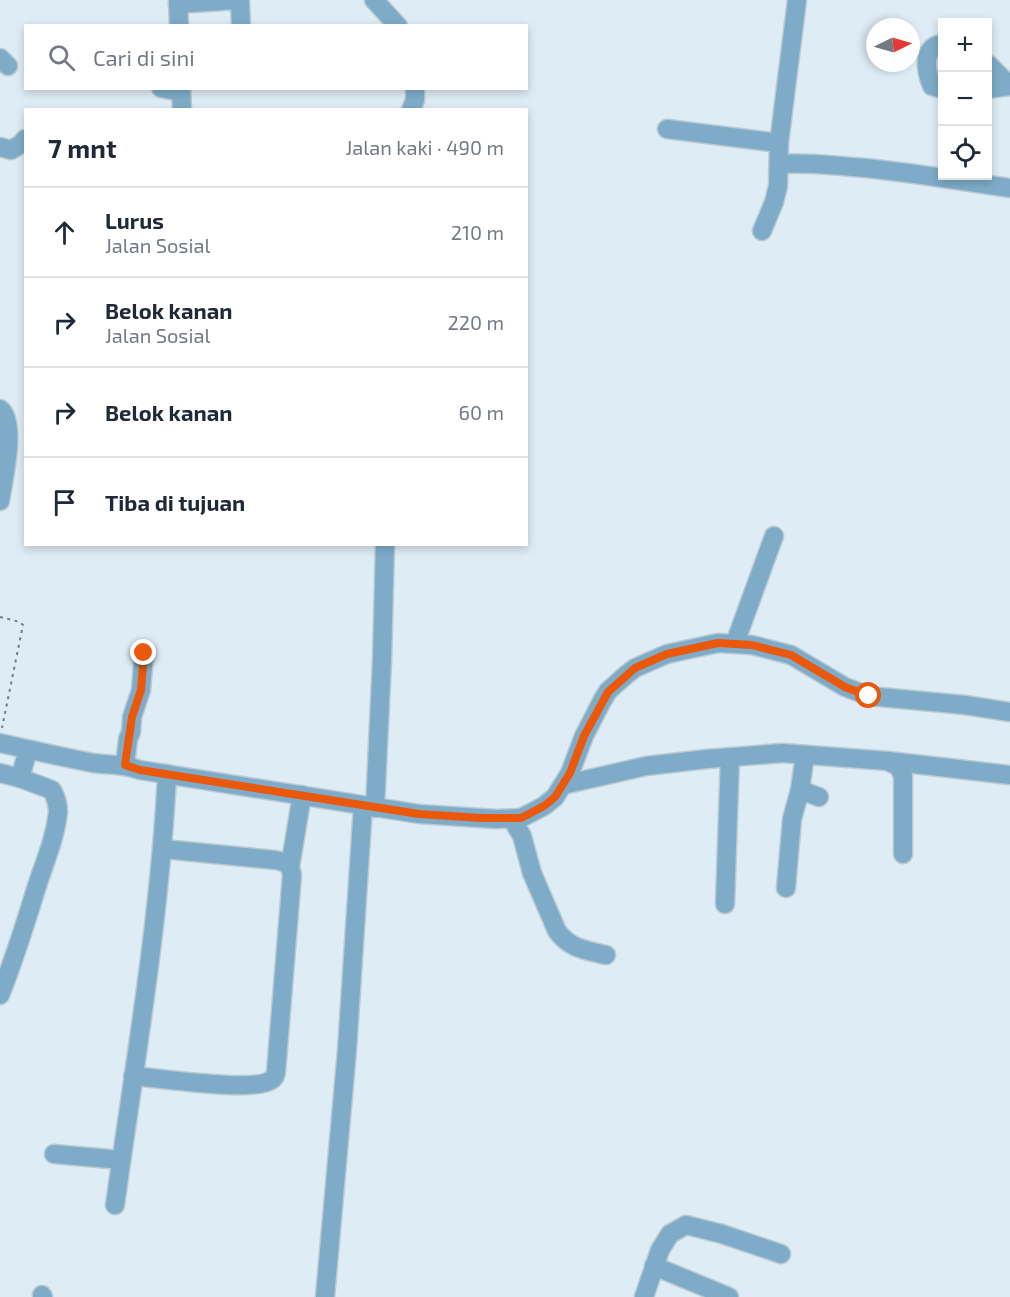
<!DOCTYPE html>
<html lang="id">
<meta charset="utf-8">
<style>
:root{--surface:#fff;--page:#f6f6f7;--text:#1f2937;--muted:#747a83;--line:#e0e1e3}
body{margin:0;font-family:"Exo 2",sans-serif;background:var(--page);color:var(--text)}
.controls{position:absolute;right:18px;top:18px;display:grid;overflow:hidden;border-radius:0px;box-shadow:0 3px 9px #0003}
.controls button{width:54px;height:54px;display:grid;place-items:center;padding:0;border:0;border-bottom:2px solid var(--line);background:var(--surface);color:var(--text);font:30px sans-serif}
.compass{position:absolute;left:866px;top:18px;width:54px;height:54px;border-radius:50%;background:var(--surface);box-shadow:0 3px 9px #0003;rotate:85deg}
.stop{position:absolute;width:18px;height:18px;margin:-14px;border:4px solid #ea580c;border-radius:50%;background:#fff}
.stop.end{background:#ea580c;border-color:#fff;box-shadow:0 2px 6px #0008}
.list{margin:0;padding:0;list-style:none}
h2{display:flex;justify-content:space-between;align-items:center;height:78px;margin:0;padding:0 24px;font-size:26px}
h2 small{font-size:20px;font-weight:400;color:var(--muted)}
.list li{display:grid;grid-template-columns:39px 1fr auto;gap:18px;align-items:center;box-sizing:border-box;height:90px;padding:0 24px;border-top:2px solid var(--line)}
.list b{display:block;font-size:22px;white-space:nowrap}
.list p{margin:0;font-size:20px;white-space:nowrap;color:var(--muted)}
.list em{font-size:20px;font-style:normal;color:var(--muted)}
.icon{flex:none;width:33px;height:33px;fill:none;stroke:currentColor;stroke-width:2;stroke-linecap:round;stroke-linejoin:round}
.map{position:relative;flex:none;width:1010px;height:1297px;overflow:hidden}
.search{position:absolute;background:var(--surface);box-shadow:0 3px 9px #0003;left:24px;top:24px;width:504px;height:66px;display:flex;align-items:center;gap:15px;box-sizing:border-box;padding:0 21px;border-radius:0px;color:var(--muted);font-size:22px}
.panel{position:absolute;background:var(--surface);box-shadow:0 3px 9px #0003;left:24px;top:108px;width:504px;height:438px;border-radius:0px}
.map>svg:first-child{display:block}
</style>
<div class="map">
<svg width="1010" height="1297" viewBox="0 0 1010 1297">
<rect width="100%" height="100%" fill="#deecf5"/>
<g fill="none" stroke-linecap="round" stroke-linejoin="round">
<g stroke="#bbcad3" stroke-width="21">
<g id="minor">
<path d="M178,0l1,26"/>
<path d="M374,0l24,26"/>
<path d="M178,4l59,-4 3,2 1,24"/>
<path d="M942,44c-21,3 -16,28 -10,42l10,3"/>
<path d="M0,58l8,8"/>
<path d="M988,64l22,22"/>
<path d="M161,88l20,4"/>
<path d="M181,88l1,22"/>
<path d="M988,89l22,-3"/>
<path d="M411,110l4,-10v-12"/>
<path d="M667,129l112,14"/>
<path d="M0,147l11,3 10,-6 4,-5"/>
<path d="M779,164c25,-2 49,1 74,3 53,4 105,14 157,21"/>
<path d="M762,231l12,-29 4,-16 1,-43 18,-143"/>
<path d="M0,409c17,12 3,73 0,92"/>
<path d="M735,643l39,-107"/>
<path d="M0,743c31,7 62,14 93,20 16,2 31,1 47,7l279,44 77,5 25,-1 23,-12 11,-9 15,-24 14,-37 18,-35 6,-10 18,-16 9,-7 32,-14 51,-11 34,2 39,10 54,32 24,9 96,9 45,7"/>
<path d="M888,761l11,6 4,9v78"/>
<path d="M125,765l3,-26 3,-7 1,-15 9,-27 3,-37"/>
<path d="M0,773l20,5"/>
<path d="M563,785l83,-19 61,-7 75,-6 106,8 122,14"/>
<path d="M800,790l19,7"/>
<path d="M375,808l7,-148 3,-116"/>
<path d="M512,819l10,17 10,37 25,58c13,18 29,19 49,24"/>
<path d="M290,867l12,-72"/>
<path d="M786,888l6,-69 8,-29 5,-35"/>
<path d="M725,904l5,-147"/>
<path d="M0,995c14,-35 25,-70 36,-106 8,-26 19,-49 22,-77 0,-9 -2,-14 -6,-22l-32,-12 8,-28"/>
<path d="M133,1076c25,2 121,17 138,4 4,-2 4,-4 5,-8l16,-197c-2,-11 -6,-13 -17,-15l-112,-11"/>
<path d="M54,1154l67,6"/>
<path d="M115,1205c20,-143 45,-287 52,-431"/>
<path d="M654,1266l75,31"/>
<path d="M42,1295l1,2"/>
<path d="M325,1297l22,-247 16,-244"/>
<path d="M644,1297l16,-47 10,-16 16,-9 36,9 59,20"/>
</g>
</g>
<path stroke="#6e7f89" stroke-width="2" stroke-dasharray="3 4.5" stroke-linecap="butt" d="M0,617l20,5 3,3 -21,103"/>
<use href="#minor" stroke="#7eacc8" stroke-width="18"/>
</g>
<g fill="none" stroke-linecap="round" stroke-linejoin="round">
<path stroke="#ea580c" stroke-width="8" d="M144,653l-3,37 -9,27 -7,48 15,5 279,44 62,4h40l23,-12 11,-9 15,-24 14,-37 24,-44 27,-24 32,-14 51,-11 34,2 39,10 54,32 24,9"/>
</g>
</svg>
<div class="controls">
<button>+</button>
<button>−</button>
<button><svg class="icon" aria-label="locate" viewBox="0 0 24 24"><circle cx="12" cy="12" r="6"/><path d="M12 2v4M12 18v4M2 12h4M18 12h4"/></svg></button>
</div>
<svg class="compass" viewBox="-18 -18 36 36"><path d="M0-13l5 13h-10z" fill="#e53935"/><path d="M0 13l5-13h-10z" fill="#747a83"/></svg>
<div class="stop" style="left:869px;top:696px"></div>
<div class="stop end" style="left:144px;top:653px"></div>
<div class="search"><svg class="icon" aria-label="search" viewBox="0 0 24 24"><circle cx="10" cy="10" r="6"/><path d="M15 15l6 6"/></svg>Cari di sini</div>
<section class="panel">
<h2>7 mnt<small>Jalan kaki · 490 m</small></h2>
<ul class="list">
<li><svg class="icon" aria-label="ahead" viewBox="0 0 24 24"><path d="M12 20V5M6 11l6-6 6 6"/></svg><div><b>Lurus</b><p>Jalan Sosial</p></div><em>210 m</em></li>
<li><svg class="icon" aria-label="right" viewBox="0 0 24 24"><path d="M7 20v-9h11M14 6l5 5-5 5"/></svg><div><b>Belok kanan</b><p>Jalan Sosial</p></div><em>220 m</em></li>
<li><svg class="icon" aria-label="right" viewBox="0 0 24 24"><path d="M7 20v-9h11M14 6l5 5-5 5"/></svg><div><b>Belok kanan</b></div><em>60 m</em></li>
<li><svg class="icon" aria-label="arrive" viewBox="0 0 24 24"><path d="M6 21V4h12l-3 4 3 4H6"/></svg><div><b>Tiba di tujuan</b></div></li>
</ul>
</section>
</div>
